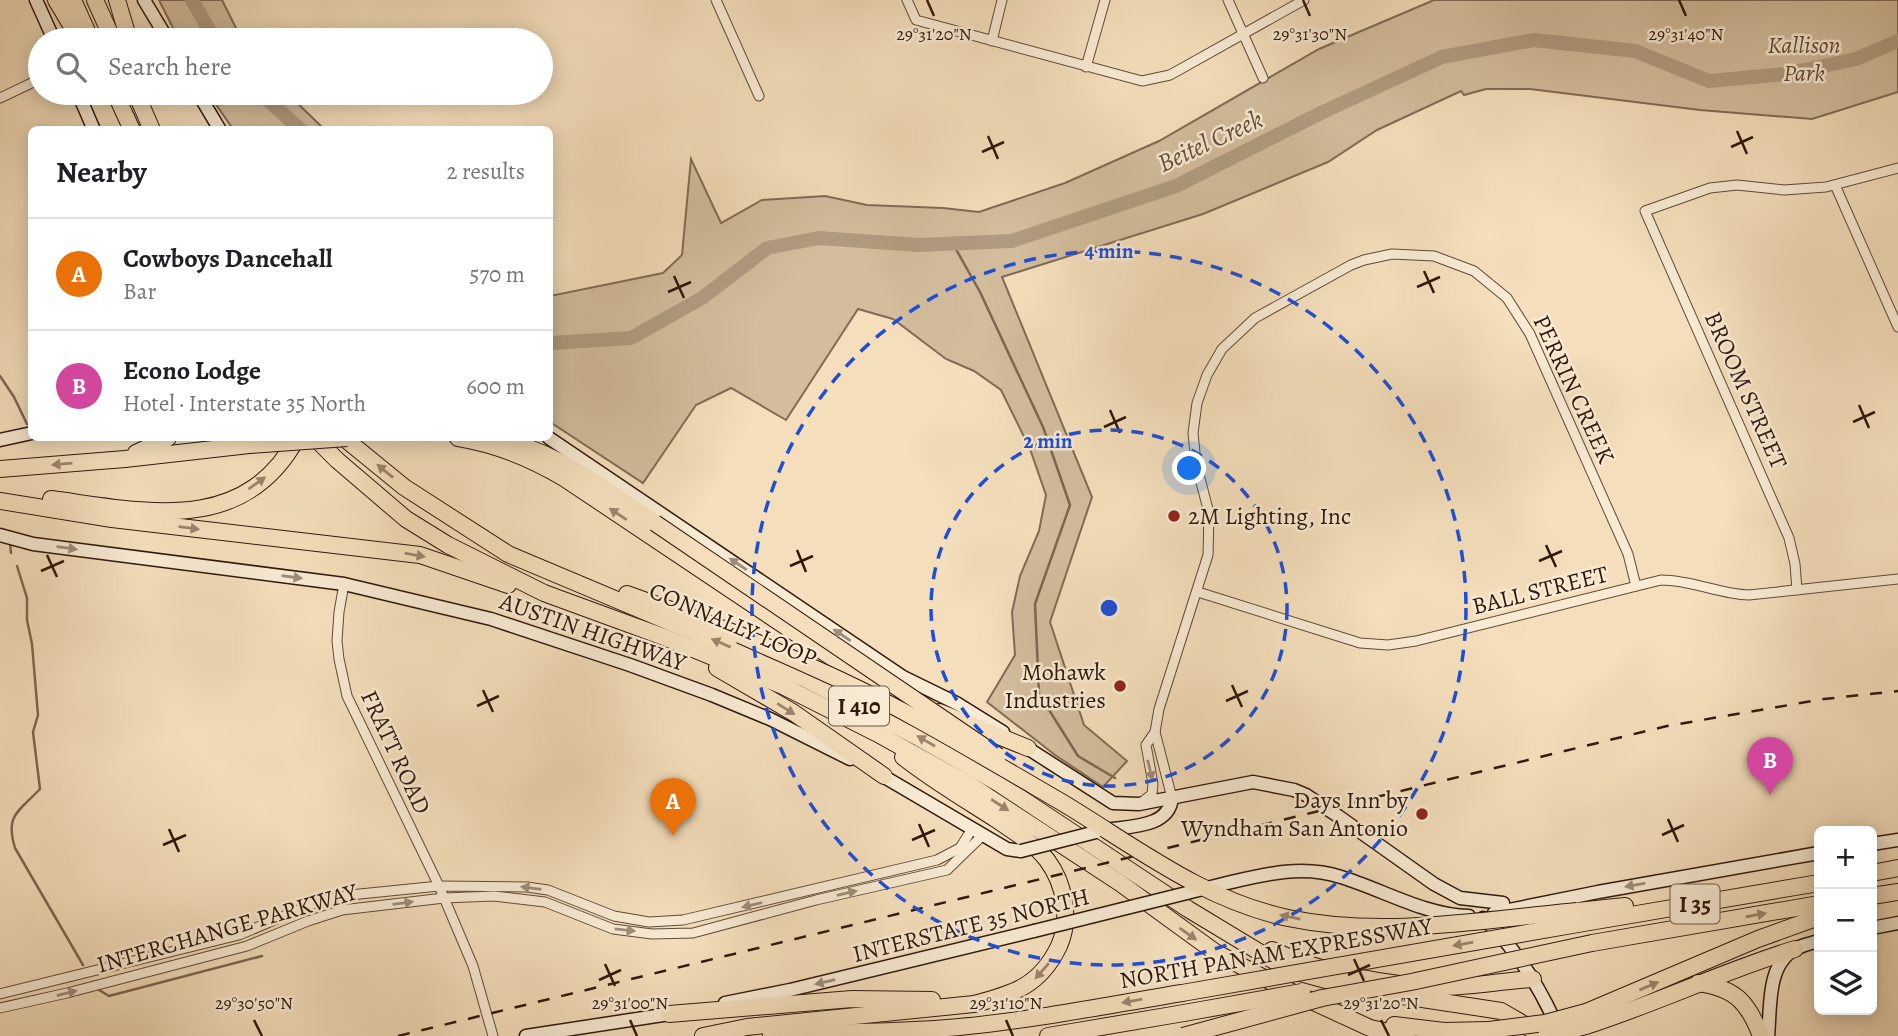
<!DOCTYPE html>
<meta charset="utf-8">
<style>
:root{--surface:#fff;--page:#f6f6f6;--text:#202124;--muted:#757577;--line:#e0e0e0;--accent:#111827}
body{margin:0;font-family:Alegreya,serif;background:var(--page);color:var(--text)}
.controls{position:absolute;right:21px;bottom:21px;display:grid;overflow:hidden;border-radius:10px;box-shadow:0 4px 18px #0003}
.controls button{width:63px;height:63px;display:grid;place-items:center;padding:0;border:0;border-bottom:2px solid var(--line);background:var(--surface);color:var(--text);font:35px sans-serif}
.you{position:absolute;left:1190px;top:469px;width:24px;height:24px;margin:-18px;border:5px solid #fff;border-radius:50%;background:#1a73e8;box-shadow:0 0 0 10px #1a73e833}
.badge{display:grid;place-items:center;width:46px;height:46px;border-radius:50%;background:var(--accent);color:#fff;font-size:23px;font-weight:700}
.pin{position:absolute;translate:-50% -58px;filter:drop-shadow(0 2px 4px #0008)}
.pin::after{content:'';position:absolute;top:37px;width:24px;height:21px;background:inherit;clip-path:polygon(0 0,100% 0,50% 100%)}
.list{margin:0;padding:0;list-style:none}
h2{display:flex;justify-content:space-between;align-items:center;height:91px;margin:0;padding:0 28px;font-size:30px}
h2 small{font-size:23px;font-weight:400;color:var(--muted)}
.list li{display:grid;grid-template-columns:46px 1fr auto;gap:21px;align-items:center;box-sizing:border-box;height:112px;padding:0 28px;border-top:2px solid var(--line)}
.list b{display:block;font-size:26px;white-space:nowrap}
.list p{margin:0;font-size:23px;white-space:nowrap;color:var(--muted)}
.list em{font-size:23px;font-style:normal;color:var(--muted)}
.icon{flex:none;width:38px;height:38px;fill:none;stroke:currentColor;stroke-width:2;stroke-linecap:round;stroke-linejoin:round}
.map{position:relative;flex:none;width:1898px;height:1036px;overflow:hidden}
.search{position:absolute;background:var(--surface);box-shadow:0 4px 18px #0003;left:28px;top:28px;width:525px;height:77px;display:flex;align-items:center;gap:18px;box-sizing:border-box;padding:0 24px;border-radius:38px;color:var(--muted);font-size:26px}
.panel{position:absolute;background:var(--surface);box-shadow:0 4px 18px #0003;left:28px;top:126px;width:525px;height:315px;border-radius:10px}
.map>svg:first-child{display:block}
</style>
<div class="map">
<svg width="1898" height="1036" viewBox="0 0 1898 1036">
<rect width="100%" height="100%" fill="#f4debb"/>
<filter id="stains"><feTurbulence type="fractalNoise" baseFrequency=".00286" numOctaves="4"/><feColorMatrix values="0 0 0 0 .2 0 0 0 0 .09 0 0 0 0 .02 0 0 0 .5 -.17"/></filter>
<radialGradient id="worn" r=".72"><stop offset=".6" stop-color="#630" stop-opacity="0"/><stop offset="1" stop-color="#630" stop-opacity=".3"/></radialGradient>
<g fill="#d3bd9d" stroke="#816b55" stroke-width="2">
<path d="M159,0h63l20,40h-63z"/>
<path d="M1434,0h464v92l-86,27 -112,-9 -170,-21h-44l-22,6 -3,-4 -84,39 -49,32 -125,52 -201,63 90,220 -42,125 34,103 43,36 -24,26 -48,-32 -68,-53 28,-47 -3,-43 8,-36 19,-45 7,-36 -16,-46 -29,-59 -27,-19 -28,-12 -53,-40 -35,-10 -72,111 -55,-32 -35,17 -53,78 -93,-61v-126l113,-23 19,-18 9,-96 30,64 41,-23 63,-4 42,9 76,3 36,4 86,-29 94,-42 160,-92z"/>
<path d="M208,93h79l37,36h-91z"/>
</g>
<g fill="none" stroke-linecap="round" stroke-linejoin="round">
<g stroke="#7d6752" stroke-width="2.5">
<path d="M953,244l27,48 63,135 27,78 -35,99 4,90 39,62 37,22"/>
<path d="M0,376l14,21 13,27"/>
<path d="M10,543l1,10"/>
<path d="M17,566l10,32v22l5,24 6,71 -5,17 7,57c-22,23 -35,26 -25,59l68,117"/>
<path d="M99,990l10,6 153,-40"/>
</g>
<g stroke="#b19b80" stroke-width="14">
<path d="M192,0l23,40"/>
<path d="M260,93l41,37"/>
<path d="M550,343l81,-5 71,-40 65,-50 52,-10 100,7 93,-4 164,-55 147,-74 119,-55 92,-17 101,11 74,30 76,-7 71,-15 42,-18"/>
</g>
<g stroke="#604a38" stroke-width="11">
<g id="street">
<path d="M716,0l43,96"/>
<path d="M907,0l9,20 226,61 28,-6 134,-75"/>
<path d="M1228,0l35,78"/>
<path d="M992,41l10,-41"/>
<path d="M1086,67l19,-67"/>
<path d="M0,98l40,-19"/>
<path d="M1835,185l63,142"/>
<path d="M344,584l-5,28 -2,29 2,18 8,37 92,190 34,80 20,70"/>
<path d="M1797,590l-2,-26 -6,-26 -144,-327 65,-23 27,-3 47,5 42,-3 72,-19"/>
<path d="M1198,592l162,51 28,2 28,-4 245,-61c31,0 58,14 88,15l149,-16"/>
<path d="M1172,798l-17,-66 4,-23 49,-154 1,-42 -13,-50 -3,-30 4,-30 10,-28 15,-26 33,-31 96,-53 13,-5 28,-6 42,2 40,15 33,27 23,36 98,220 8,32"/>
<path d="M1142,802l10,-8 1,-10 -7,-39 9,-13"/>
<path d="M0,994l239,-59 78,-33 33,-7 89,-9 88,1 21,3 66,26 35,6 34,-2 254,-60 23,-12 12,-19"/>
<path d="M0,1008l67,-15 180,-47 61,-25 34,-11 102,-12 50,-2 51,6 68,27 39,5 41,-1 123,-33 131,-30 36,-35"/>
</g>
</g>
<g stroke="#2f190d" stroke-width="15">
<g id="secondary">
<path d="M36,0l18,40"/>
<path d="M144,0l24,40"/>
<path d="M78,93l16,37"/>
<path d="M198,93l22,37"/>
<path d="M549,438l354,239 55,27 45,28"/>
<path d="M0,440l32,-7"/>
<path d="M0,535l33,9 311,40 147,35 139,46 82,30 58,24 80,40"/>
<path d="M1021,744l92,59 26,1 114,-22 41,8 12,5 32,21 96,68 26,14 43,5"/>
<path d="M876,772l131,77 14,2"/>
<path d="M1106,830c23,-4 63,-2 66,-32"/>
<path d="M1872,844l26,-4"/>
<path d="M1223,884c39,-9 78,-20 118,-7 40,12 86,39 128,39"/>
<path d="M1494,913l104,-21 221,-39"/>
<path d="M1483,918c33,30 56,68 74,108"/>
<path d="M1872,928l26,-5"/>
<path d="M725,1003l65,-13 244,-59"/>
<path d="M526,1036l150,-23"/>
<path d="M1768,1036c3,-28 -2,-73 29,-88 7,-3 15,-5 22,-7"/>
</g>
</g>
<g stroke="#2f190d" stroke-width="18">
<g id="highway">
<path d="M56,0l24,40"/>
<path d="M73,0l18,40"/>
<path d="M95,0l18,40"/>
<path d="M117,0l12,40"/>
<path d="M115,93l17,37"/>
<path d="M136,93l16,37"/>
<path d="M315,438l22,22 69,59 42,26 96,48 120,44 119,49 95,48 92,51 150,98 95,69 66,35 89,41 37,8"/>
<path d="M344,438l60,49 104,67 297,125 114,59 79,45 190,126 101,61 74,20 138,21 26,15 12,10"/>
<path d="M458,438c39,6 72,20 106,40l345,231"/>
<path d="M512,442c53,16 98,50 143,81"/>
<path d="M136,453l32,-15"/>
<path d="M0,469l125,-10 124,-14"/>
<path d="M51,499c92,12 192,38 246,-61"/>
<path d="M0,501l112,18 308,36 88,30"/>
<path d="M627,594l113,41"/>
<path d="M717,668l77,45 90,63"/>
<path d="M939,712l89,36"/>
<path d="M1872,873l26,-5"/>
<path d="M1872,896l26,-4"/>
<path d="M1577,911l48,-5"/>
<path d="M1578,924l241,-41"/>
<path d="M1592,943l227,-39"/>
<path d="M1272,950c51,23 118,37 174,37 29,-1 58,-6 87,-8"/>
<path d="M1698,983c37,5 50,19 63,53"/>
<path d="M1586,1012l172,-73 61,-22"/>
<path d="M669,1014l183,-15 80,1"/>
<path d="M1394,1025l50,6 45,-1"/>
<path d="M1586,1026c71,-23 138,-55 209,-77"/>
<path d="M771,1034c63,-2 126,-1 188,-7 75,-7 149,-22 223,-34"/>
<path d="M703,1036l44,-9 227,-23c39,-10 66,-18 85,-58 12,-27 6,-62 -12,-86 -13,-17 -33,-28 -50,-40 -31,-20 -65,-40 -94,-63"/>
<path d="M1048,1036l136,-23"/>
</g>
</g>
<use href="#street" stroke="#f8ead3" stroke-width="9"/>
<use href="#secondary" stroke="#f8ead3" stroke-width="12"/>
<use href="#highway" stroke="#f4debb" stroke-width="16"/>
<path stroke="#2f190d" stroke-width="2.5" stroke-dasharray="12 12" stroke-linecap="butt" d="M398,1036l1269,-310 157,-27 74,-8"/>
<g stroke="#2f190d" stroke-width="15" stroke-linecap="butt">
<g id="secondary-bridge">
<path d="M1021,851l75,-19"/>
<path d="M1034,931l189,-47"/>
</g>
</g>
<g stroke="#2f190d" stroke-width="18" stroke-linecap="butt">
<g id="highway-bridge">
<path d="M249,445l98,-7"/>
<path d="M655,523l343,233"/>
<path d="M740,635c60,27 120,52 177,84 49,27 98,56 146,84 73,44 140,97 225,115 95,20 193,2 289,-7"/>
<path d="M1182,993l396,-69"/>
<path d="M1184,1013l118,-21"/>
<path d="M1489,1030l56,-7 41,-11"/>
<path d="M1183,1036l139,-38 89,-16 181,-39"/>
<path d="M1546,1036l40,-10"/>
</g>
</g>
<use href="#secondary-bridge" stroke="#f8ead3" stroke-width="12"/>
<use href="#highway-bridge" stroke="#f4debb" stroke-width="16"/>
</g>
<defs><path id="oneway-solid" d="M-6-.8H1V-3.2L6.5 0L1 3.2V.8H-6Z" transform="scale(1.75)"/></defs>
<g fill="#9b856d">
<use href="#oneway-solid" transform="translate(62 464) rotate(175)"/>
<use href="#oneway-solid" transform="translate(385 471) rotate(-141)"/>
<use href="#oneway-solid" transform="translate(257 483) rotate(-35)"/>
<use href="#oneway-solid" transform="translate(618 514) rotate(-146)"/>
<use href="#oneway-solid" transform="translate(189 528) rotate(7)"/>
<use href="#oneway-solid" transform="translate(415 555) rotate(10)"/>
<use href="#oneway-solid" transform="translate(721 643) rotate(-157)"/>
<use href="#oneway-solid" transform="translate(786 709) rotate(32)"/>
<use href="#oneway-solid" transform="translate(926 741) rotate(-150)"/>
<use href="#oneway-solid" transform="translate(1000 805) rotate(33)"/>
<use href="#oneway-solid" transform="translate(1756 915) rotate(-10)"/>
<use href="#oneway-solid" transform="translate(1290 917) rotate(-168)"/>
<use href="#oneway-solid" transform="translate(1188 934) rotate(35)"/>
<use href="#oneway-solid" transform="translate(1463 944) rotate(170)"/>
<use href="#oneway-solid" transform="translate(1042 971) rotate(131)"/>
<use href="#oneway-solid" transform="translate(1649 986) rotate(-23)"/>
<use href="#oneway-solid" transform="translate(1132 1001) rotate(170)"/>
</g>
<g fill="#9e8c7a">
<use href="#oneway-solid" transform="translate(67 548) rotate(7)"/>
<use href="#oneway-solid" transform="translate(738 564) rotate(-146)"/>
<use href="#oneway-solid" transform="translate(292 577) rotate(8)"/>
<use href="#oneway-solid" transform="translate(842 635) rotate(-146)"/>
<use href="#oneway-solid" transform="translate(1150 770) rotate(77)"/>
<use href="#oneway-solid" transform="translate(1635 885) rotate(170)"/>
<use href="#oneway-solid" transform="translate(531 888) rotate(-173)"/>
<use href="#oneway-solid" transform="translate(847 893) rotate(-13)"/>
<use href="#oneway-solid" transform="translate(403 903) rotate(-7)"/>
<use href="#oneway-solid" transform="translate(752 905) rotate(167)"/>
<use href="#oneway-solid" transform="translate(625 930) rotate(6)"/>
<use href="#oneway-solid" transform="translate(825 982) rotate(167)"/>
<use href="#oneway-solid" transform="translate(67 993) rotate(-14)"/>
</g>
<path fill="none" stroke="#2f190d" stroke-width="2.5" d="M927,0l7,16M1303,0l7,16M1679,0l7,16M1737,131l10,23M988,136l10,23M1731,147l22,-10M982,152l22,-10M1424,271l10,22M674,276l10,22M1417,287l23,-10M668,292l23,-10M1859,405l10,23M1110,410l10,23M1853,422l22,-10M1104,427l22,-10M1546,545l10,22M797,550l9,22M47,555l10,22M1539,561l23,-10M790,566l23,-10M41,571l23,-10M1232,685l10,22M483,690l10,22M1226,701l22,-10M477,706l22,-10M1668,819l10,23M919,824l10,23M169,829l10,23M1662,835l22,-10M912,840l23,-10M163,845l23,-10M1354,959l10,22M605,964l10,22M1348,975l22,-10M599,980l22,-10M254,1020l8,16M630,1020l7,16M1006,1020l7,16M1381,1020l8,16"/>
<g fill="none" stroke="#1d4ed8" stroke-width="3.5" stroke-dasharray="12 9">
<circle cx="1109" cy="608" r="178"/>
<circle cx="1109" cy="608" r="357"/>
</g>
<g fill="#8f2418" stroke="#f8ead3" stroke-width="2.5">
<circle cx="1174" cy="516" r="7"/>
<circle cx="1120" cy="686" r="7"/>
<circle cx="1422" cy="814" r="7"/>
</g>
<g text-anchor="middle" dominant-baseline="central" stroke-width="5" stroke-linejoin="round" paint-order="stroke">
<g fill="#f8ead3" stroke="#6b5848" stroke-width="2">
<rect x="829" y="686.5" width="60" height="39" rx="5"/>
<rect x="1670.5" y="884.5" width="49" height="39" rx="5"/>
</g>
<g font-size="23" font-weight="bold" fill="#2f190d">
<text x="859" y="706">I 410</text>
<text x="1695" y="904">I 35</text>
</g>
<g font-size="24" font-style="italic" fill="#604a38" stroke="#f8ead3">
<text x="1804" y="45">Kallison<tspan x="1804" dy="28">Park</tspan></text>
</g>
<g font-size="24" fill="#2f190d" stroke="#f8ead3">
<text transform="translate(1574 389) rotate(65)">PERRIN CREEK</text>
<text transform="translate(1746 390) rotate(66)">BROOM STREET</text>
<text transform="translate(1540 590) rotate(-14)">BALL STREET</text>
<text transform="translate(733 624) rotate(23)">CONNALLY LOOP</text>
<text transform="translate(593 632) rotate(19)">AUSTIN HIGHWAY</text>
<text transform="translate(396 752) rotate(65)">FRATT ROAD</text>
<text transform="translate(971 925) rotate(-14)">INTERSTATE 35 NORTH</text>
<text transform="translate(227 928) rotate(-16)">INTERCHANGE PARKWAY</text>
<text transform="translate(1276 953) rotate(-10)">NORTH PAN AM EXPRESSWAY</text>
</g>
<g font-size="24" fill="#2f190d" stroke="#f8ead3" text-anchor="end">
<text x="1188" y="516" text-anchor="start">2M Lighting, Inc</text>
<text x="1106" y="672">Mohawk<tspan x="1106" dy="28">Industries</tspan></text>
<text x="1408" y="800">Days Inn by<tspan x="1408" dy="28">Wyndham San Antonio</tspan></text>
</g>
<g font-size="26" font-style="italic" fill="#634d3b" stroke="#f8ead3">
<text transform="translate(1210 141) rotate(-25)">Beitel Creek</text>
</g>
</g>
<g font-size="18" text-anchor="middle" fill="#2f190d" stroke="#f8ead3" stroke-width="5" stroke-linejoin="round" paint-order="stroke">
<text x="1686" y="40">29°31'40"N</text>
<text x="934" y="40">29°31'20"N</text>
<text x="1310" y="40">29°31'30"N</text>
<text x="254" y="1009">29°30'50"N</text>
<text x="630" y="1009">29°31'00"N</text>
<text x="1006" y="1009">29°31'10"N</text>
<text x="1381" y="1009">29°31'20"N</text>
</g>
<circle cx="1109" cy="608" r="10" fill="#1d4ed8" stroke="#f8ead3" stroke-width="3.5"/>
<g font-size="21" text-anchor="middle" font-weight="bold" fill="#1d4ed8" stroke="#f8ead3" stroke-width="5" stroke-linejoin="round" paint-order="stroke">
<text x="1109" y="258">4 min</text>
<text x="1048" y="448">2 min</text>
</g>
<rect width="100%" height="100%" filter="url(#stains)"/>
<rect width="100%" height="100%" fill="url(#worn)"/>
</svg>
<div class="controls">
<button>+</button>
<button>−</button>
<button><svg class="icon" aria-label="layers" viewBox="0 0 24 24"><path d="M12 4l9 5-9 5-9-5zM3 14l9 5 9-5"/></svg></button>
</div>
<div class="you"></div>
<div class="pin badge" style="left:673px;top:836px;background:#e8710a">A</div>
<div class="pin badge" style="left:1770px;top:795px;background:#d1479c">B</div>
<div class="search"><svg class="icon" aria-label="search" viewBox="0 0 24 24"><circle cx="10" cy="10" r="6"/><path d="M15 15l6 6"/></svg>Search here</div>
<section class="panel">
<h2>Nearby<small>2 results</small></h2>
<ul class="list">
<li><span class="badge" style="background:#e8710a">A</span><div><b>Cowboys Dancehall</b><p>Bar</p></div><em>570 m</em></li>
<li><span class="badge" style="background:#d1479c">B</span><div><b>Econo Lodge</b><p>Hotel · Interstate 35 North</p></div><em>600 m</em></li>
</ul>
</section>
</div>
